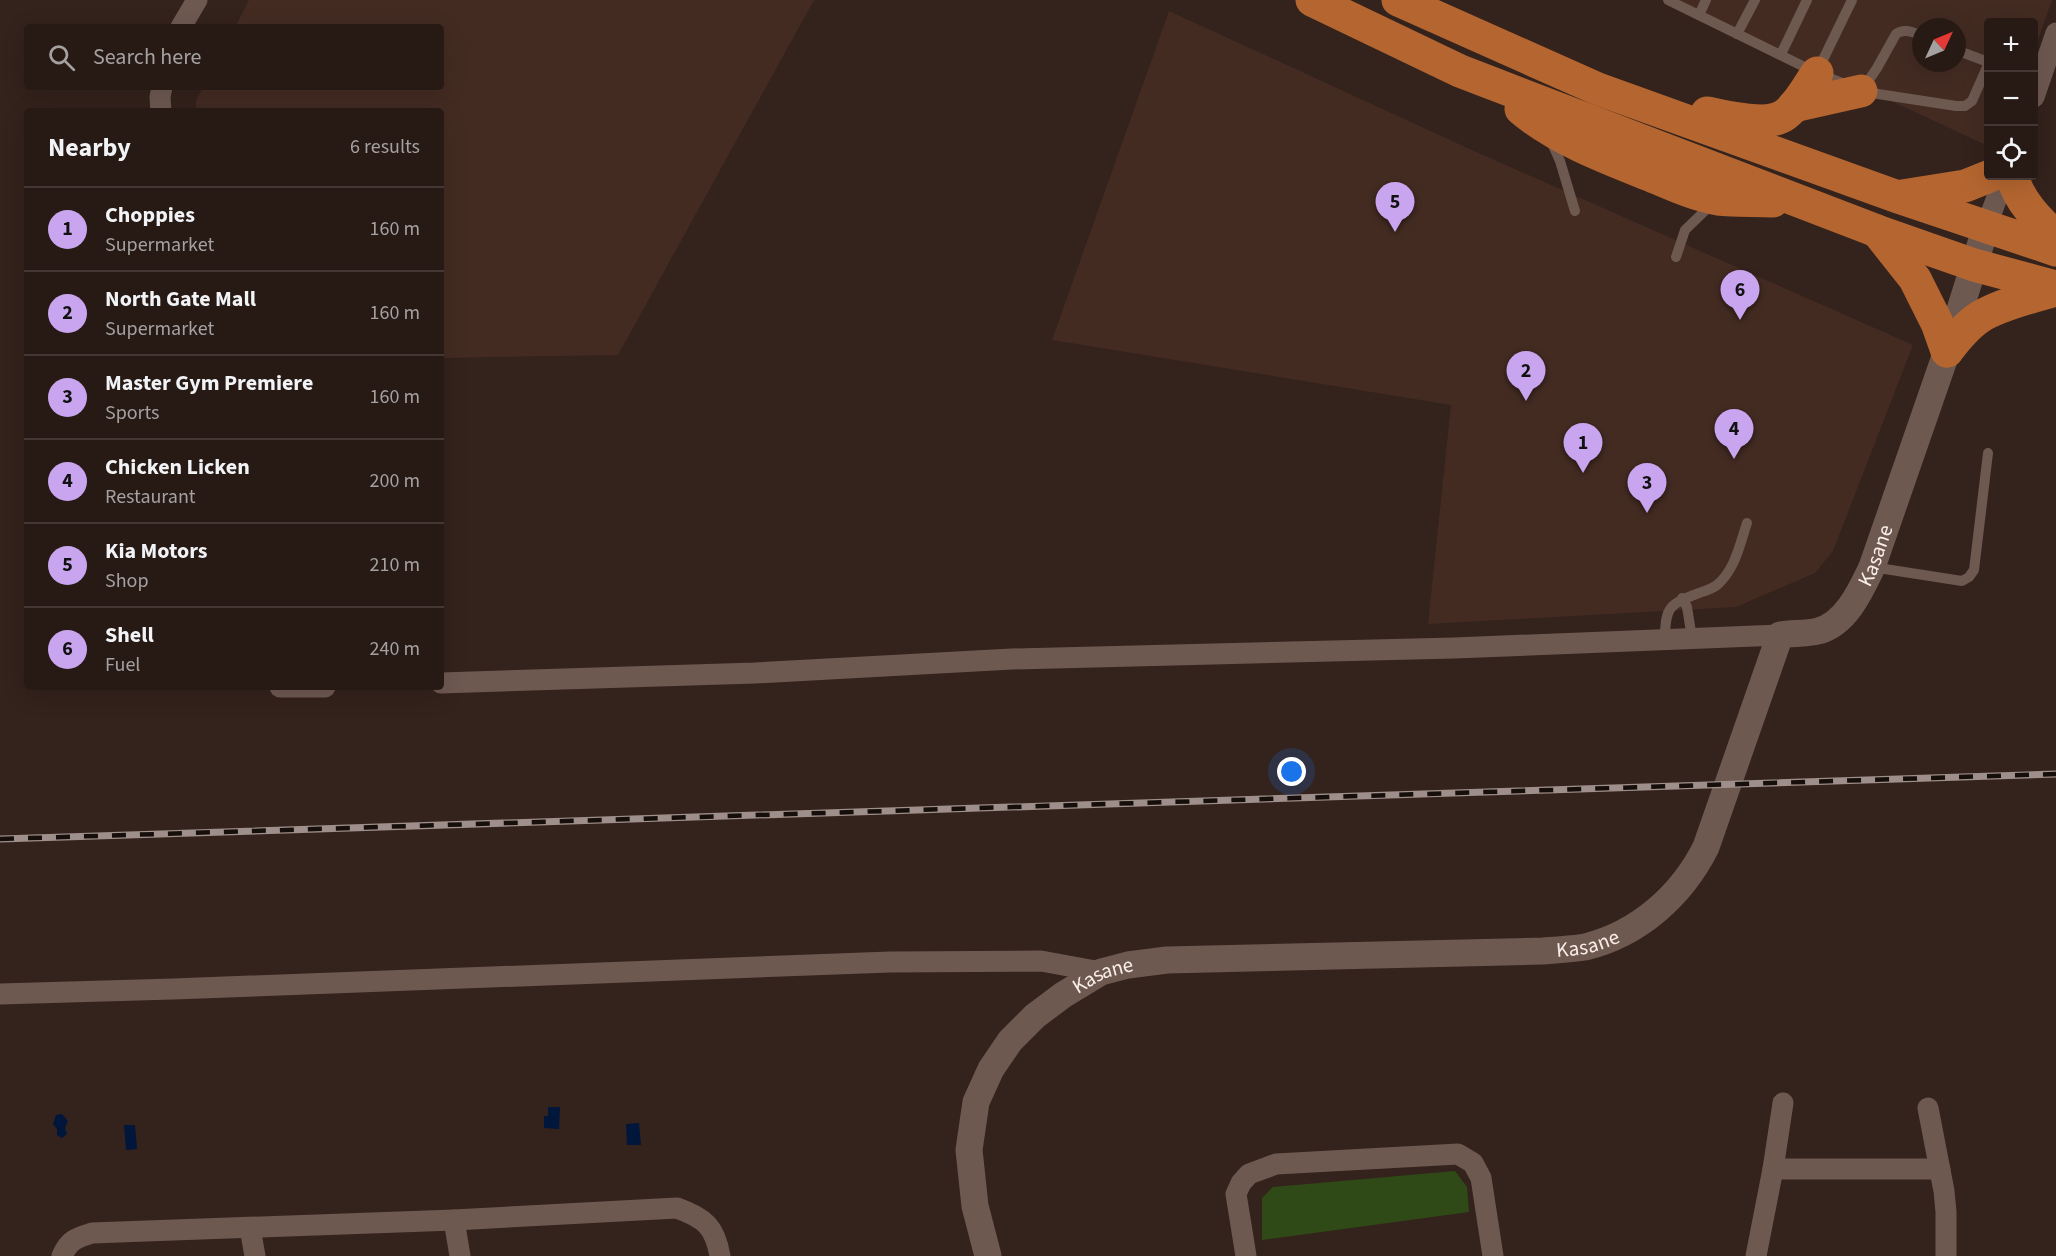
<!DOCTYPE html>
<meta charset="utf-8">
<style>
:root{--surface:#271a15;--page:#332722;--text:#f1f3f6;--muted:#a4a1a0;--line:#433834;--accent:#c8a5ee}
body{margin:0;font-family:"Source Sans 3",sans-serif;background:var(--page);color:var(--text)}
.controls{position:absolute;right:18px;top:18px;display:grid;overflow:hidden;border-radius:6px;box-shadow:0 6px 24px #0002}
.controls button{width:54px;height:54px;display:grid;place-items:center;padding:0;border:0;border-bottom:2px solid var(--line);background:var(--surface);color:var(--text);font:30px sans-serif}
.compass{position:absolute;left:1912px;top:18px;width:54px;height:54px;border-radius:50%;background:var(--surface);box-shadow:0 6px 24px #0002;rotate:46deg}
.you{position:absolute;left:1292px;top:772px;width:21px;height:21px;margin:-15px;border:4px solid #fff;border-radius:50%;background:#1a73e8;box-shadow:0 0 0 9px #1a73e833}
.badge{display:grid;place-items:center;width:39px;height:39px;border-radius:50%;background:var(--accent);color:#111;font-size:20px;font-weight:700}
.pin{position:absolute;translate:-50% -50px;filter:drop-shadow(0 2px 3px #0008)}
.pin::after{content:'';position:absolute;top:32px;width:21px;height:18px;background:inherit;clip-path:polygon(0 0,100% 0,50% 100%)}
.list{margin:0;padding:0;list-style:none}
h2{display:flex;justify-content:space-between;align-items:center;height:78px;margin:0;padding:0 24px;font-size:26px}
h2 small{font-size:20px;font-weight:400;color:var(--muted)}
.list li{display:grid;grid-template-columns:39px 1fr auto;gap:18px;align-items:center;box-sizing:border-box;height:84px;padding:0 24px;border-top:2px solid var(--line)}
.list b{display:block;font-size:22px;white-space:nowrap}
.list p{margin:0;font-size:20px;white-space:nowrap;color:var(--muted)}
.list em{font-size:20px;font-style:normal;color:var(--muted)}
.icon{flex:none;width:33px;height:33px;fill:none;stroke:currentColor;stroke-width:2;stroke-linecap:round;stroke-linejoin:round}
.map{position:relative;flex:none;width:2056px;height:1256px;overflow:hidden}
.search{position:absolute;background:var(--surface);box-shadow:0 6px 24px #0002;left:24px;top:24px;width:420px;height:66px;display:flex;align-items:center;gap:15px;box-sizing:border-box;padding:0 21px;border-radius:6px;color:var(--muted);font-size:22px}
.panel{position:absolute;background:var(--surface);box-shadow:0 6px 24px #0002;left:24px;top:108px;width:420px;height:582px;border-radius:6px}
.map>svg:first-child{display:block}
</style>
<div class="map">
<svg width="2056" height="1256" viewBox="0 0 2056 1256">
<rect width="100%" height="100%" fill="#34221c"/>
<g fill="#432b22" fill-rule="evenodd">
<path d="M249,0h565l-196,355 -177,3v-247h-245v-10l7,-14h238v-60h-206z"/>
<path d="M1674,0h378l-18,51v-29h-46v124zM1921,27h36v36h-36z"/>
<path d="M1169,11l305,140 439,194 -80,206 -18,22 -79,34 -308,17 23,-219 -399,-65z"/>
</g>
<path fill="#2f4a16" d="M1455,1171l12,16 2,25 -207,28v-42l11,-11z"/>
<g fill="#00173b">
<path d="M548,1107h12l-1,22 -15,-1v-12h4z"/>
<path d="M62,1114l6,7 -3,7 2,6 -5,4 -5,-3v-6l-4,-5 3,-9z"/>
<path d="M639,1123l2,22h-14l-1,-21z"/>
<path d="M124,1125h11l2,24 -11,1z"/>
</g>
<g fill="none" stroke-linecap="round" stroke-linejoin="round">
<g stroke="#6e5951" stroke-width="10">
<path d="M1668,0l149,73 30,12"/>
<path d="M1699,15l7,-15"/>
<path d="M1737,34l18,-34"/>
<path d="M1964,53l24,9"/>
<path d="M1781,54l26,-54"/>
<path d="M1818,70l34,-70"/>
<path d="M1863,89l14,-21 19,-34c8,-6 16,-2 25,1"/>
<path d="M1865,92l91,14h9l7,-5 16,-36"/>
<path d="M1550,139l10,22 15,50"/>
<path d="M1676,257l9,-27 28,-27"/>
<path d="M1872,567l90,14 7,-4 5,-7 14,-117"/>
<path d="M1682,598l5,9 5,31"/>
<path d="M1665,639c0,-33 5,-35 34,-46 6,-2 13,-4 18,-8 18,-15 23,-41 30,-62"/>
</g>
<g stroke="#6e5951" stroke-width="21">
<path d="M181,27l16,-27"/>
<path d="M2034,97l22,-64"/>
<path d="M161,111l-1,-14 2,-10"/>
<path d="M1986,227l19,-51"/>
<path d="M441,683l314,-10 257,-14 442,-11 326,-13"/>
<path d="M280,687h45"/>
<path d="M0,994l173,-5 717,-27 151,-1 60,11"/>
<path d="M1928,1108l16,83 2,21v44"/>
<path d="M1773,1169h167"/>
<path d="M454,1220l6,36"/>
<path d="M250,1228l5,28"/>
<path d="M62,1256c7,-16 14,-18 30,-23l362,-13 223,-12c28,10 38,19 43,48"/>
<path d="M1246,1256l-10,-62 5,-11 8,-9 27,-10 182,-10 15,9 8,15 12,78"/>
<path d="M1756,1256l17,-87 10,-66"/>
</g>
<path stroke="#6e5951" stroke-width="27" id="s1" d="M988,1256l-13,-50 -6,-56 7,-48 15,-33 19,-28 25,-25 28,-21 38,-23 27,-7 39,-5 376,-9c14,-1 29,-2 42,-4 54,-13 97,-52 121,-100l74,-212c12,-2 26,-1 38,-4 28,-7 43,-41 54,-64l75,-216 39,-124"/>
<g stroke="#b56630" stroke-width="33">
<path d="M1312,0l148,71 26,10 391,150 97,34 82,22"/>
<path d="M1398,0l200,89 300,108 158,53"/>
<path d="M1794,106l67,-15"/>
<path d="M1521,109c35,30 88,50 131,67 21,9 43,19 66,23 17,2 37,1 55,2"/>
<path d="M1707,113c20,4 62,15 79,1 13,-10 22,-28 31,-41"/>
<path d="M2012,176c7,25 25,43 44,61"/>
<path d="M1902,196l63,-10 25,-10"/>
<path d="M1877,231l38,48 22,44 10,28"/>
<path d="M1947,351c9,-12 19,-25 33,-34 19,-12 54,-21 76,-27"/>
</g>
<g stroke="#9e8f8a" stroke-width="7">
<path id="rail" d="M0,839l2056,-65"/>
</g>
<use href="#rail" stroke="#160e0b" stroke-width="4.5" stroke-dasharray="14" stroke-linecap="butt"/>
</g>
<g text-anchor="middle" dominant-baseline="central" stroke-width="5" stroke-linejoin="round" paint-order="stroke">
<g font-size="21" fill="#f9ede8" stroke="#160e0b">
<text stroke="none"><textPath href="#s1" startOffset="1350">Kasane</textPath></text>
<text stroke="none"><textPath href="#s1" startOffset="830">Kasane</textPath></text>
<text stroke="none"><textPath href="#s1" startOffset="342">Kasane</textPath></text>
</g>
</g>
</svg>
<div class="controls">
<button>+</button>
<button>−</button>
<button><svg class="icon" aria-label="locate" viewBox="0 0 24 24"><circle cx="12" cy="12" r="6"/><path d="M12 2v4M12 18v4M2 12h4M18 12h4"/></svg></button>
</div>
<svg class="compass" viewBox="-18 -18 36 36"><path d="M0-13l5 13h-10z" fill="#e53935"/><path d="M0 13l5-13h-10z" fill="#a4a1a0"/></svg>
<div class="you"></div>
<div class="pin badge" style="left:1583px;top:473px">1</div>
<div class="pin badge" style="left:1526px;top:401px">2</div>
<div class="pin badge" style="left:1647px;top:513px">3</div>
<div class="pin badge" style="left:1734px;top:459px">4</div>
<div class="pin badge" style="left:1395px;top:232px">5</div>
<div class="pin badge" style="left:1740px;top:320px">6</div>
<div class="search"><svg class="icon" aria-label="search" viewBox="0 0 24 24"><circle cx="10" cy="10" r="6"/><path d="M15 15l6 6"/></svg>Search here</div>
<section class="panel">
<h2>Nearby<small>6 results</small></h2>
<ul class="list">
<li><span class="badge">1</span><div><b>Choppies</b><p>Supermarket</p></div><em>160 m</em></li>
<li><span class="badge">2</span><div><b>North Gate Mall</b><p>Supermarket</p></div><em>160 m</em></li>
<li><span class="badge">3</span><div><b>Master Gym Premiere</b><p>Sports</p></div><em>160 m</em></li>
<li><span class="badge">4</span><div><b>Chicken Licken</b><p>Restaurant</p></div><em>200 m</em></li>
<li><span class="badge">5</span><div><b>Kia Motors</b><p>Shop</p></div><em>210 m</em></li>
<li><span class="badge">6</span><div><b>Shell</b><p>Fuel</p></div><em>240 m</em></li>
</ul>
</section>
</div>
